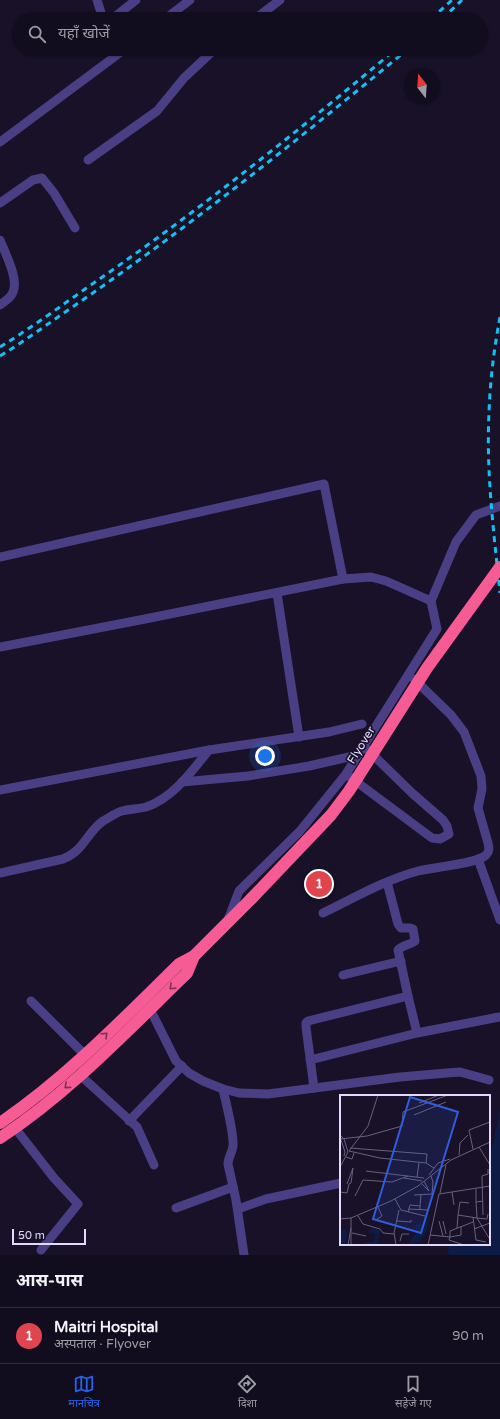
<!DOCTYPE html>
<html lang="hi">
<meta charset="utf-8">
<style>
:root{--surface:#120d1e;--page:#1f1b2b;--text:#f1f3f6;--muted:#9c9ca4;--line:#312d3c;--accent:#2563eb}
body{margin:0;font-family:"Varela Round","Noto Sans Devanagari",sans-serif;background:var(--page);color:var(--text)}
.compass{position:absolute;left:404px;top:68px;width:36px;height:36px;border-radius:50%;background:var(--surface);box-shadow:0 1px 3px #0004;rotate:343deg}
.scale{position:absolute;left:12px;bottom:10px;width:74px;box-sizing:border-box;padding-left:4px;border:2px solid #e2dafd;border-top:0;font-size:11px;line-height:14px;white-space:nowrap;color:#e2dafd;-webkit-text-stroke:3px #181128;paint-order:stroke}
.you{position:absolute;left:265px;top:756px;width:14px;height:14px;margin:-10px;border:3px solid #fff;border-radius:50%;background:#1a73e8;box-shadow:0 0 0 6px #1a73e833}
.badge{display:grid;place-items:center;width:26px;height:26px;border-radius:50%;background:var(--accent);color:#fff;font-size:13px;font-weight:700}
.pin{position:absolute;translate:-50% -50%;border:2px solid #fff;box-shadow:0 1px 4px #0006}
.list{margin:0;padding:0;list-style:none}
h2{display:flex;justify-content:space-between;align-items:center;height:52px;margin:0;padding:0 16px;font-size:17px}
h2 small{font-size:13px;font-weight:400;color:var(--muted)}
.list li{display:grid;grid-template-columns:26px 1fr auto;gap:12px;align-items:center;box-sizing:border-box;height:56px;padding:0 16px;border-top:1px solid var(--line)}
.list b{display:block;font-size:15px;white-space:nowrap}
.list p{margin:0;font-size:13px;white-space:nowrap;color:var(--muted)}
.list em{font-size:13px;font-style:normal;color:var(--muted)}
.icon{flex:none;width:22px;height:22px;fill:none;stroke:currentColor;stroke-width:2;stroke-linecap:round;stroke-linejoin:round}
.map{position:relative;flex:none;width:500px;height:1255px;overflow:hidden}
.search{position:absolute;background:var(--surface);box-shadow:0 1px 3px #0004;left:12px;right:12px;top:12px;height:44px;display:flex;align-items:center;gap:10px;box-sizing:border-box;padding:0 14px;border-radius:22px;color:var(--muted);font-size:15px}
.sheet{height:108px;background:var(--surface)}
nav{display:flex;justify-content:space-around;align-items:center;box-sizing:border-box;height:56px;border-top:1px solid var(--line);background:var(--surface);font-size:11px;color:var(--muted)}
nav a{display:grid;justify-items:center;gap:2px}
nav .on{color:var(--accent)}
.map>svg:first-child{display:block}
</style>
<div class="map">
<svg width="500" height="1255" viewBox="0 0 500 1255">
<rect width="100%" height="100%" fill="#181128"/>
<path fill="#0d1b45" d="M500,1107v148h-52l1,-11h40v-79z"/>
<path fill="#2c1e48" stroke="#463272" d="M316,873l16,14 -9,9 -15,-13z"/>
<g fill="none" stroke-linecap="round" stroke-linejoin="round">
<g stroke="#4a3f84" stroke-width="9">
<path d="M97,0l6,19"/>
<path d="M112,19l24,-19"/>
<path d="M165,19l25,-19"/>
<path d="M255,19l25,-19"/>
<path d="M0,142l125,-93"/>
<path d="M88,160l69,-49 27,-33 31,-29"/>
<path d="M0,203l33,-23 9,-2 12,15 21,35"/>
<path d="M0,240c5,13 19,39 13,52 -2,6 -8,9 -13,13"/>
<path d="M0,557l324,-73 19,95"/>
<path d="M277,593l22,144"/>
<path d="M0,647l145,-28 198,-40 28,-2 15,4 45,20"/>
<path d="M350,777l82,61 8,1 9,-5 -2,-8 -4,-6 -31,-27 -44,-43"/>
<path d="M182,782l66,-6 61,-10 49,-11"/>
<path d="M0,790l209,-40 120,-18 33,-8"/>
<path d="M478,859l22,61"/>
<path d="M0,873l63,-14c21,-8 24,-27 40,-38 6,-3 12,-8 19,-10 7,-2 16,-2 24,-4 27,-9 46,-36 63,-57"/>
<path d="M387,882l11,42 3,4h9l3,1 2,12c-5,4 -13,4 -17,9l10,46"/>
<path d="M323,913c31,-15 62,-33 95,-42 15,-4 59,-7 68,-16 4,-4 3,-7 2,-12l-10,-35 4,-19 -1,-13 -17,-44 -13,-17 -37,-36"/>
<path d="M228,920l11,-29 61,-60 46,-57 91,-145 -6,-28 25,-59 20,-27 24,-9"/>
<path d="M343,975l58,-14"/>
<path d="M31,1001l54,54"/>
<path d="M150,1009l26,52 13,12 14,8 20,8 16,4 29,1 132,-17 47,-4 13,-1 29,8"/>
<path d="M310,1060l107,-27 82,-16"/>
<path d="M80,1075l57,52 17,38"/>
<path d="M314,1088l-8,-61v-4l2,-2 100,-25 9,37"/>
<path d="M223,1089c3,15 11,43 10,57 -1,7 -5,12 -5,18l8,36 8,55"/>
<path d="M129,1121l53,-55"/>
<path d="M15,1128l39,50 24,26 -37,46"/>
<path d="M176,1208l57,-21"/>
<path d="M238,1209l28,-10 75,-16"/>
</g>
<g stroke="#f75b94" stroke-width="12">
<path d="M0,1123c66,-45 122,-103 179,-159l15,-8 57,-57"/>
<path d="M0,1138c70,-46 128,-108 187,-165l7,-17"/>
</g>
<g stroke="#10c2f3" stroke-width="3" stroke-dasharray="6 5" stroke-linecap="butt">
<path d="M431,19l21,-19"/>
<path d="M442,19l20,-19"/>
<path d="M500,317c-6,32 -10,64 -11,96 -3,60 5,121 11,180"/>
<path d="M0,347c29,-18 57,-38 85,-58 108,-74 211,-156 311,-240"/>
<path d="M0,356c31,-19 60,-41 90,-61 110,-77 214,-160 318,-246"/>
</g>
<path stroke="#f75b94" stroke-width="12" d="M251,899l80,-84 18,-24 78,-123 73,-101"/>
</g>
<defs><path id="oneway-chevron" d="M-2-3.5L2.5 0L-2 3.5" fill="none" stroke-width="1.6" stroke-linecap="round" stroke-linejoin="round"/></defs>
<g stroke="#7c3259">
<use href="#oneway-chevron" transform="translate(172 987) rotate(136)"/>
<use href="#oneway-chevron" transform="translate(105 1035) rotate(-44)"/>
<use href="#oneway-chevron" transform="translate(67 1086) rotate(140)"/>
</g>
<g text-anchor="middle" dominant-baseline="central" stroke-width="3.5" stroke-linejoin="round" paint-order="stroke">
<g font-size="12" fill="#e2dafd" stroke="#181128">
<text transform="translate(361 745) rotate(-58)">Flyover</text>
</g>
</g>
<g transform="translate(340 1095)">
<rect width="150" height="150" fill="#181128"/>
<path d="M91,118l-4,17 -7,12 -13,3 9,-12v-9l6,1zM32,133l8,2 -2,15h-13v-3h9l1,-8 -7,-2zM0,134l7,1 -1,15h-6z" fill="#0d1b45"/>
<path fill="none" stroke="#69617d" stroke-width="1" d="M38,0l-10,31 -19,25 31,7 46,5 8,5M79,8l20,-8M74,20l32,-13M0,40l4,4 4,13 -8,15M0,42l5,15 -1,4M0,44l27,-3 35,-10 1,-14 45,-17M139,52l11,18M10,53l77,6 -1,9M133,54l-4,-19 21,-8M119,60l1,-12 8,-8M6,62l6,2 2,-6M26,76l58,7M89,80l9,-12 12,-4M77,82l2,-14M64,83l18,3M82,89l7,7 -5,-10M136,94v13l7,-1M0,97l7,1 2,-9 2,-1 2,-15 -6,16M112,97l2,13M100,98l6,-28M74,100l18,-1 1,-12 -2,-6M15,101l8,-16 29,2 16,-6M55,104l6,11 24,6M136,107l1,16 10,1 1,-5M80,111l1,-12M69,114l19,1M68,117l2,-7 10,1v3M118,120l2,-13 9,1M143,120l-1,-39 6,-2v-5M18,121l5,8 17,5 3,4 11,1M133,122l3,23 10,2M11,123v27M0,124l11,-1 40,-17 27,-15 33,-26 39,-18M37,124l5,-3 -4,-9M57,126l14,1v-2M99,126l4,15M103,126l3,13M121,131v9l-11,2 -1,3 15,5M117,133l1,-13 19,3 12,20M134,134l16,-6M12,138l14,3M90,140l20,2v-6l23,-9M60,146l2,-7h7M8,150l3,-17M56,150l-2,-12 5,-23M88,150l11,-51 51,-8"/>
<path fill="#315cdc" fill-opacity="0.15" stroke="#315cdc" stroke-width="2" d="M70,2l48,15 -37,121 -48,-14z"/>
<rect width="150" height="150" fill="none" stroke="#e2dafd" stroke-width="2"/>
</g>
</svg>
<svg class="compass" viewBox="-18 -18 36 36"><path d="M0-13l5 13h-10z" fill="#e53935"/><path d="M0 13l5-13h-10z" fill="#9c9ca4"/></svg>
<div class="scale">50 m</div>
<div class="you"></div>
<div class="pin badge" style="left:319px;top:884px;background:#e0444e">1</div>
<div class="search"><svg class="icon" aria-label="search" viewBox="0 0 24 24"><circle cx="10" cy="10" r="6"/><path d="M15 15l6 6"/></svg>यहाँ खोजें</div>
</div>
<section class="sheet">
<h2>आस-पास<small></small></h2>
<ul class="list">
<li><span class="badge" style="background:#e0444e">1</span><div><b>Maitri Hospital</b><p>अस्पताल · Flyover</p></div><em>90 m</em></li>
</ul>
</section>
<nav>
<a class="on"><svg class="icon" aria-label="map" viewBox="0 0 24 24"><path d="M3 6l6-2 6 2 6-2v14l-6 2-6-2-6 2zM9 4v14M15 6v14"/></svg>मानचित्र</a>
<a><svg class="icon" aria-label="directions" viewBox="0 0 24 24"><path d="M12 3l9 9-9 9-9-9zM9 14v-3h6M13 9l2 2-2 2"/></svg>दिशा</a>
<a><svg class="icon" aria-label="saved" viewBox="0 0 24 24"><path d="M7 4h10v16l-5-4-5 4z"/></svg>सहेजे गए</a>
</nav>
